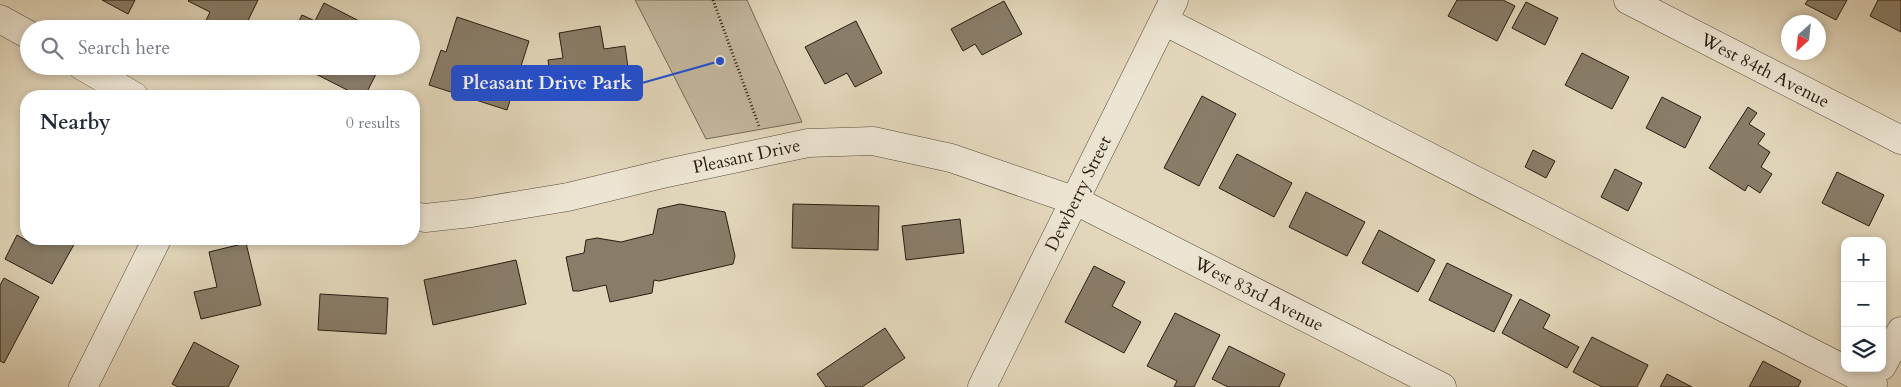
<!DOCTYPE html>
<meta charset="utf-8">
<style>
:root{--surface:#fff;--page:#f6f6f7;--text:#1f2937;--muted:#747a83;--line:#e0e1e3}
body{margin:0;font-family:Cardo,serif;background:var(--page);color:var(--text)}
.controls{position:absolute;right:15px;bottom:15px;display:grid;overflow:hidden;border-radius:10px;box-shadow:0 2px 8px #0003}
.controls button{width:45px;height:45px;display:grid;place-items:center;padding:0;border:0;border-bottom:1px solid var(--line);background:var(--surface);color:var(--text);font:25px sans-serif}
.compass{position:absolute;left:1781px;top:15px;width:45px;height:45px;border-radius:50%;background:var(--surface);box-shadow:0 2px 8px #0003;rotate:207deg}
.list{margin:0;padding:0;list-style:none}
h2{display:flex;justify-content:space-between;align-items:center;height:65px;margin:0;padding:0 20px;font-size:21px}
h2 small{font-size:16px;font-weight:400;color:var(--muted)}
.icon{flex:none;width:28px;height:28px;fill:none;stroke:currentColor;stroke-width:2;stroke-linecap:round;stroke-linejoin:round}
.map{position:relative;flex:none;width:1901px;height:387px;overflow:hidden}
.search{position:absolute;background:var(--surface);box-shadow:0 2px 8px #0003;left:20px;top:20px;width:400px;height:55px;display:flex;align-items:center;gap:12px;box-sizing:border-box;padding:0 18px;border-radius:28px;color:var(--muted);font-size:19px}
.panel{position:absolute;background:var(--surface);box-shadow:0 2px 8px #0003;left:20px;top:90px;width:400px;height:155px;border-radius:20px}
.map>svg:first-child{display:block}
</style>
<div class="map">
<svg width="1901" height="387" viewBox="0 0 1901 387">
<rect width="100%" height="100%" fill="#e3d7bb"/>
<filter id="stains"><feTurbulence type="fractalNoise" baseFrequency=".004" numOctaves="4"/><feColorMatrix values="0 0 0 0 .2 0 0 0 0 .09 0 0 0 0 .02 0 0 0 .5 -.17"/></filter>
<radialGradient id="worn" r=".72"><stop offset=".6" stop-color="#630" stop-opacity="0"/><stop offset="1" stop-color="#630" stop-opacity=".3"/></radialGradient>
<path fill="#c3b79e" stroke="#756a58" d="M635,0h112l55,122 -96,17z"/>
<g fill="#897d69" stroke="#271c11">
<path d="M102,0h33l-7,14z"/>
<path d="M189,0h69l-14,29h-42l8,-17 -22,-11z"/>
<path d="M1457,0h46l12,6 -18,35 -49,-25z"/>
<path d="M1808,0h39l-11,20 -31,-16z"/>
<path d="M1878,0h23v32l-31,-16z"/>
<path d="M1004,1l18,33 -40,21 -7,-11 -12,7 -12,-22z"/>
<path d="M1526,2l32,16 -13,27 -33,-17z"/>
<path d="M324,3l45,23 -1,3h-73l7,-14 13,6z"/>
<path d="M457,17l72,24 -22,69 -78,-25 12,-35 5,2z"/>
<path d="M856,21l26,52 -27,14 -8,-14 -22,11 -20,-37z"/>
<path d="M600,26l4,23 21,-3 5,36 -77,12 -5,-34 15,-2 -4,-25z"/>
<path d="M1582,53l47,24 -17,32 -47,-24z"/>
<path d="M300,66h80l-15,30h-6z"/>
<path d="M1202,96l34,18 -37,72 -35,-18z"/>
<path d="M1662,97l39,20 -16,31 -39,-20z"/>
<path d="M1748,107l9,6 -8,11 16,10 -7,10 12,8 -9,15 11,7 -12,19 -12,-8 -3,6 -36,-23z"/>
<path d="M1533,150l22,11 -9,17 -21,-11z"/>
<path d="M1237,154l55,29 -18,34 -55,-29z"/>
<path d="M1615,169l27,14 -14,28 -27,-14z"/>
<path d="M1837,172l47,23 -15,31 -47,-23z"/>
<path d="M1306,192l59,30 -18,34 -58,-29z"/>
<path d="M680,204l45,8 10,44 -2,8 -74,17 -5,-1 -2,13 -42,9 -4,-17 -27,6h-6l-7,-34 18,-4 2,-13 11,-2 24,4 32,-8 5,-25z"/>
<path d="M793,204l86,2 -1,44 -86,-2z"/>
<path d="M960,219l4,34 -58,7 -4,-34z"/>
<path d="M1379,230l56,30 -17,32 -56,-29z"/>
<path d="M17,235l12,7 1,-3h47l-25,45 -47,-25z"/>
<path d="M246,243l15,62 -60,14 -7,-27 23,-5 -8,-35z"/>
<path d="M516,260l10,44 -93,21 -9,-45z"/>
<path d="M1447,263l65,32 -18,37 -65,-32z"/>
<path d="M1094,266l31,16 -13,24 29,16 -17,31 -59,-31z"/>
<path d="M4,278l35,19 -35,66 -4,-2v-76z"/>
<path d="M320,294l68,4 -2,36 -68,-4z"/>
<path d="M1520,299l30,16 -7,13 36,19 -12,21 -65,-35z"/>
<path d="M1175,313l45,22 -26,52h-20l3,-6 -30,-15z"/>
<path d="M885,328l20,30 -43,29h-36l-9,-13z"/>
<path d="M1592,337l56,28 -11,22h-35l-29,-15z"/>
<path d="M194,342l45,24 -11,21h-50l-6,-3z"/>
<path d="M1229,346l56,28 -6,13h-51l-16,-8z"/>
<path d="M1763,361l38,20 -3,6h-49z"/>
<path d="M1667,374l25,13h-32z"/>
</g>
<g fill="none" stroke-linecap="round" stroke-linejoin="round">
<g stroke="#564b3c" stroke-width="29">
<g id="minor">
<path id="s1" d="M1628,0l273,140"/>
<path d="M0,19l29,16"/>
<path d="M1164,21l709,363"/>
<path d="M82,66l52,30"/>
<path id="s2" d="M414,216l11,2 46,-5 97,-16 99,-24 141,-30 65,-2 78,17 125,43 366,186"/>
<path d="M1882,366l19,-35"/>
<path d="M83,387l74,-148"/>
<path id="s3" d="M982,387l192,-387"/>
</g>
</g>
<path stroke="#271c11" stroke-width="3" stroke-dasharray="1 2.5" stroke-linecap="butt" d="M713,0l46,126"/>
<use href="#minor" stroke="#ede5d3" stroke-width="28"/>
</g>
<g text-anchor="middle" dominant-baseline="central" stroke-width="4" stroke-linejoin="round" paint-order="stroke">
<g font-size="18" fill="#271c11" stroke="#ede5d3">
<text stroke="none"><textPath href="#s1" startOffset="154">West 84th Avenue</textPath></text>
<text stroke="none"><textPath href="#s2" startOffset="339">Pleasant Drive</textPath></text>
<text stroke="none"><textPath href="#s3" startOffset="216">Dewberry Street</textPath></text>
<text stroke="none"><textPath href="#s2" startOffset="884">West 83rd Avenue</textPath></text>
</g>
</g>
<path fill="none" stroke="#1d4ed8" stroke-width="2" d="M720 61L642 83"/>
<circle fill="#1d4ed8" stroke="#ede5d3" stroke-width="2" cx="720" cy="61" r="5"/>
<rect fill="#1d4ed8" stroke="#1d4ed8" stroke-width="2" x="452" y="66" width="190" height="34" rx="5"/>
<g font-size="19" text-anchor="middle" font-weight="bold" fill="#fff">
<text x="547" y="89">Pleasant Drive Park</text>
</g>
<rect width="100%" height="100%" filter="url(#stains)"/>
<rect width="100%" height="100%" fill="url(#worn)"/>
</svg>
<div class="controls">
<button>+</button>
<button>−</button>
<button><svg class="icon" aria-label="layers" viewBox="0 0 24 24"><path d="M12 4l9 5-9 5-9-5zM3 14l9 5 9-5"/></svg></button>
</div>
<svg class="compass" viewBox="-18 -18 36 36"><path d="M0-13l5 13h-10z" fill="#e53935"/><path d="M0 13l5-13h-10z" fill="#747a83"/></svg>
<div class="search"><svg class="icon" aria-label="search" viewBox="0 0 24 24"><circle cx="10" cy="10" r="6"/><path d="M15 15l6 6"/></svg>Search here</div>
<section class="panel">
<h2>Nearby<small>0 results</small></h2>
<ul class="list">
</ul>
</section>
</div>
